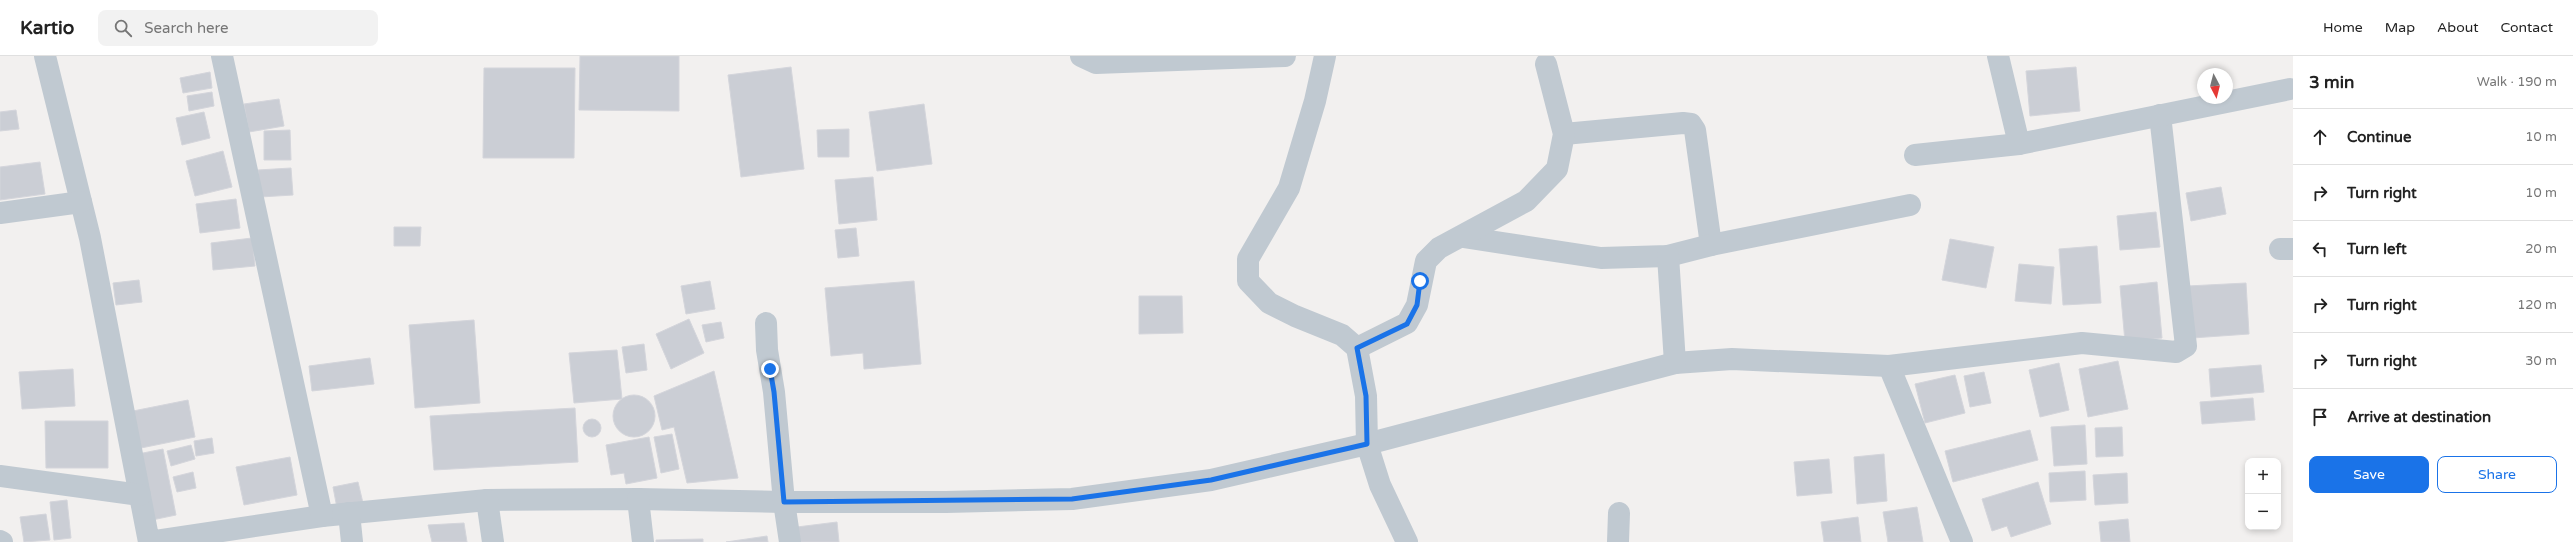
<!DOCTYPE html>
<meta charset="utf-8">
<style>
:root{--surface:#fff;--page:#f2f2f2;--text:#222;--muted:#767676;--line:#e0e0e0;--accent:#1a73e8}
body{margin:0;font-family:"Varela Round",sans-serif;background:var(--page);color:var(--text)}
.controls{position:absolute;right:12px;bottom:12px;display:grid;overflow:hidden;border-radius:8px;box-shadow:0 2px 6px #0003}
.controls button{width:36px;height:36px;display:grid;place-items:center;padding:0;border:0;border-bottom:1px solid var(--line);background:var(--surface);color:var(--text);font:20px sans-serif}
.compass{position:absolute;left:2197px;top:12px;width:36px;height:36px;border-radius:50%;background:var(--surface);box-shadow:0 2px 6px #0003;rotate:173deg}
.stop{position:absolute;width:12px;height:12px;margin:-9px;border:3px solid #1a73e8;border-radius:50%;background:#fff}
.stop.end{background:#1a73e8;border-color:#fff;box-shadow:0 1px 4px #0008}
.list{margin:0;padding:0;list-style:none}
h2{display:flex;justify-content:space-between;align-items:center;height:52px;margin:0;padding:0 16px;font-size:17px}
h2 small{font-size:13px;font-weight:400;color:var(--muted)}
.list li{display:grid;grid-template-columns:26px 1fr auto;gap:12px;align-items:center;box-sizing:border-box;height:56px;padding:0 16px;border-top:1px solid var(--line)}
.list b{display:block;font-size:15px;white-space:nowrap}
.list em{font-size:13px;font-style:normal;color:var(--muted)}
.actions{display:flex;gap:8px;padding:12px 16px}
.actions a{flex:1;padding:9px 0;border:1px solid var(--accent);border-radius:8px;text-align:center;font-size:14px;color:var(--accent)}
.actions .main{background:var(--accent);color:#fff}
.icon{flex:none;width:22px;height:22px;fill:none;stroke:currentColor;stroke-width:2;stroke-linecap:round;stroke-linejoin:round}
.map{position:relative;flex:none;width:2293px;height:486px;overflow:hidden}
header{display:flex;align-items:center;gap:24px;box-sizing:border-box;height:56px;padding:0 20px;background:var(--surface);border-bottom:1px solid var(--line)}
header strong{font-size:19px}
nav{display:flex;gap:22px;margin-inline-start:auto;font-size:14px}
.search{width:280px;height:36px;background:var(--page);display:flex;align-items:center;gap:10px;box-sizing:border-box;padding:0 14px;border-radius:8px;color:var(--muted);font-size:15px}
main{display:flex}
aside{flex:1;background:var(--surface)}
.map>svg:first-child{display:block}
</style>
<header>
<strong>Kartio</strong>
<div class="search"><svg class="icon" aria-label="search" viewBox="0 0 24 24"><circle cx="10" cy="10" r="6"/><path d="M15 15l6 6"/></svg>Search here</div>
<nav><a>Home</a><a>Map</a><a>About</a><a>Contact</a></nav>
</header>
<main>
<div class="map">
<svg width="2293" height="486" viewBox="0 0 2293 486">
<rect width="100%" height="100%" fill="#f2f0ef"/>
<g fill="#cbced5" stroke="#d4d5db">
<path d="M580,0h99v55l-100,-1z"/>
<path d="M791,11l13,102 -63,8 -13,-102z"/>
<path d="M2076,11l4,44 -50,5 -4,-45z"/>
<path d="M484,12h91l-1,90h-91z"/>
<path d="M210,16l2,16 -29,5 -3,-15z"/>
<path d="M212,36l2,14 -25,5 -2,-15z"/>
<path d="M279,43l5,27 -35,6 -5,-28z"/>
<path d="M924,48l8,60 -55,7 -8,-59z"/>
<path d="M16,54l3,19 -19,2v-19z"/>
<path d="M204,56l6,26 -28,7 -6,-27z"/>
<path d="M849,73v28h-31l-1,-27z"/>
<path d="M290,74l1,30h-27v-29z"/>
<path d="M223,95l9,36 -37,9 -9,-35z"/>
<path d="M40,106l5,32 -45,6v-33z"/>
<path d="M291,112l2,27 -33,2 -2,-27z"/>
<path d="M873,121l4,43 -38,4 -4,-44z"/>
<path d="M2221,131l5,27 -35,7 -5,-28z"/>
<path d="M236,143l4,29 -40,5 -4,-29z"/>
<path d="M2156,156l4,35 -40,3 -3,-34z"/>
<path d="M394,171h27l-1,19h-26z"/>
<path d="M856,172l3,28 -21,2 -3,-28z"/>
<path d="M252,182l3,28 -42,4 -2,-27z"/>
<path d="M1950,183l44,8 -8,41 -44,-8z"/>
<path d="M2097,190l4,57 -38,2 -4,-56z"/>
<path d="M2019,208l35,3 -3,37 -36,-3z"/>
<path d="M139,224l3,22 -26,3 -3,-22z"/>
<path d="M710,225l5,28 -29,5 -5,-28z"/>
<path d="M914,225l7,83 -57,5 -1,-16 -32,3 -6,-68z"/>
<path d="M2157,226l5,56 -37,4 -5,-56z"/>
<path d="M2246,227l3,51 -57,4 -4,-52z"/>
<path d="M1139,240h43l1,37 -44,1z"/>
<path d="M689,263l15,34 -33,16 -15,-35z"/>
<path d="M474,264l6,83 -65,5 -6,-83z"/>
<path d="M721,266l3,16 -18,4 -4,-17z"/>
<path d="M644,288l3,26 -21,3 -4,-26z"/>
<path d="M617,294l5,49 -48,4 -5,-50z"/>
<path d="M370,302l4,26 -62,7 -3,-25z"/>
<path d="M2118,305l10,48 -40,8 -9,-48z"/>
<path d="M2059,307l10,47 -29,7 -11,-47z"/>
<path d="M2261,309l3,27 -53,5 -2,-28z"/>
<path d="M73,313l2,37 -53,3 -3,-37z"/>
<path d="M714,315l24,107 -51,5 -13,-56 -12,3 -8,-34z"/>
<path d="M1984,316l7,31 -21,4 -6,-31z"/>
<path d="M1955,319l10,38 -40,10 -10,-39z"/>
<circle cx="634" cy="360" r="21"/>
<path d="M2253,342l2,22 -53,4 -2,-22z"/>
<path d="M188,344l7,37 -54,11 -8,-37z"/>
<path d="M575,352l3,54 -144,8 -4,-54z"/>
<circle cx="592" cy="372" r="9"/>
<path d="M45,365h63v47h-62z"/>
<path d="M2085,369l2,39 -33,2 -3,-39z"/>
<path d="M2122,371l1,29 -27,1 -1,-29z"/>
<path d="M2030,374l8,30 -85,22 -8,-31z"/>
<path d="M672,378l7,35 -18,4 -7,-36z"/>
<path d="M649,381l8,41 -31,6 -2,-11 -13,2 -5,-30z"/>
<path d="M212,382l2,15 -18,3 -2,-15z"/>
<path d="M191,389l4,14 -24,7 -4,-15z"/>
<path d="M163,393l13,66 -24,5 -14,-66z"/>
<path d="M1884,398l3,47 -30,3 -3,-47z"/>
<path d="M290,401l7,38 -53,10 -8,-38z"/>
<path d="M1829,403l3,34 -35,3 -3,-34z"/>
<path d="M2085,415l1,29 -36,2 -1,-29z"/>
<path d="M193,416l3,16 -19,4 -4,-15z"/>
<path d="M2127,417l1,30 -33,2 -2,-30z"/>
<path d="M358,426l5,21 -26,5 -4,-21z"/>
<path d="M2038,426l13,42 -40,13 -4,-11 -15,5 -10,-32z"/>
<path d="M67,444l4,38 -17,2 -4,-38z"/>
<path d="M1917,451l6,35h-35l-5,-30z"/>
<path d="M46,458l4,26 -26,2 -4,-25z"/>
<path d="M1858,461l3,25h-37l-3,-20z"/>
<path d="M2128,463l2,23h-29l-2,-20z"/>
<path d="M837,466l2,20h-40l-2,-15z"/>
<path d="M464,467l3,19h-35l-4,-17z"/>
<path d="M767,480l1,6h-42z"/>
<path d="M703,483v3h-47v-2z"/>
</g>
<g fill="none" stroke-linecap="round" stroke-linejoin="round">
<g stroke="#c0c9d1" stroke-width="22">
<path d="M45,0l45,182 59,304 173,-26 165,-16 151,-1 146,3h162l126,-3 139,-19 156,-36 308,-81 57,-4 157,7 193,-23 94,9 10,-6 -26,-231"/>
<path d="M222,0l100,460"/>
<path d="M1081,0l15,7 189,-7"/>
<path d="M1325,0l-10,45 -26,87 -41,71v22l21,22 26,13 47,19 15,13 9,48 1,48 13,41 27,57"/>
<path d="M1998,0l21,88"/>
<path d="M1564,78l119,-11 8,1 4,6 16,115"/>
<path d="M1915,99l104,-11 271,-55"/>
<path d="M0,157l81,-11"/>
<path d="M1463,181l138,21 67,-2 43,-11 199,-40"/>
<path d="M2280,193h13"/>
<path d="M1668,200l7,107"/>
<path d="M766,267l1,27 7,42 10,110 6,40"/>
<path d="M1357,292l50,-25 10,-18 9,-44 13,-13 87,-47 31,-32 7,-35 -18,-70"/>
<path d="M1889,310l73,176"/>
<path d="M0,420l140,19"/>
<path d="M638,443l5,43"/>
<path d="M487,444l6,42"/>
<path d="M349,457l3,29"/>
<path d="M0,485l2,1"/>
<path d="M1618,486l1,-29"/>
</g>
</g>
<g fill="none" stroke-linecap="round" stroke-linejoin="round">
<path stroke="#1a73e8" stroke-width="5" d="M770,313l4,23 10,110 288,-3 139,-19 156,-36 -1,-48 -9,-48 50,-24 10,-19 3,-24"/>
</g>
</svg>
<div class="controls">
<button>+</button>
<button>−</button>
</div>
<svg class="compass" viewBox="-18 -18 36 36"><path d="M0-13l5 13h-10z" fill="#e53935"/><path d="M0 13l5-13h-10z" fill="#767676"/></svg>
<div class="stop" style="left:1420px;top:225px"></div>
<div class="stop end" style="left:770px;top:313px"></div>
</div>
<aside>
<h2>3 min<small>Walk · 190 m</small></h2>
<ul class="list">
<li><svg class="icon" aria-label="ahead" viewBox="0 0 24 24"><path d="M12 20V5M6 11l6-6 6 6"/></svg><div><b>Continue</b></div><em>10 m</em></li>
<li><svg class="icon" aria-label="right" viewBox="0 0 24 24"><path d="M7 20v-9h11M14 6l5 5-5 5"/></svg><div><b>Turn right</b></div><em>10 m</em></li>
<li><svg class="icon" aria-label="left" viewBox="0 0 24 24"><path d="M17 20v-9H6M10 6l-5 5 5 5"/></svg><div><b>Turn left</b></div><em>20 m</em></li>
<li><svg class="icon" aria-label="right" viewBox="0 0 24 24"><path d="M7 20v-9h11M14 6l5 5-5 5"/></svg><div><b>Turn right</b></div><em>120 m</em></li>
<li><svg class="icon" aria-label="right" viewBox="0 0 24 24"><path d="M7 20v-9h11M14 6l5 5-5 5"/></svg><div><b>Turn right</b></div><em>30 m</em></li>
<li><svg class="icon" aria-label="arrive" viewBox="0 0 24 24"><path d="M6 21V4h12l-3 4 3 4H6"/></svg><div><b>Arrive at destination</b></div></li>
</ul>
<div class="actions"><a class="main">Save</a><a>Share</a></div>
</aside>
</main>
